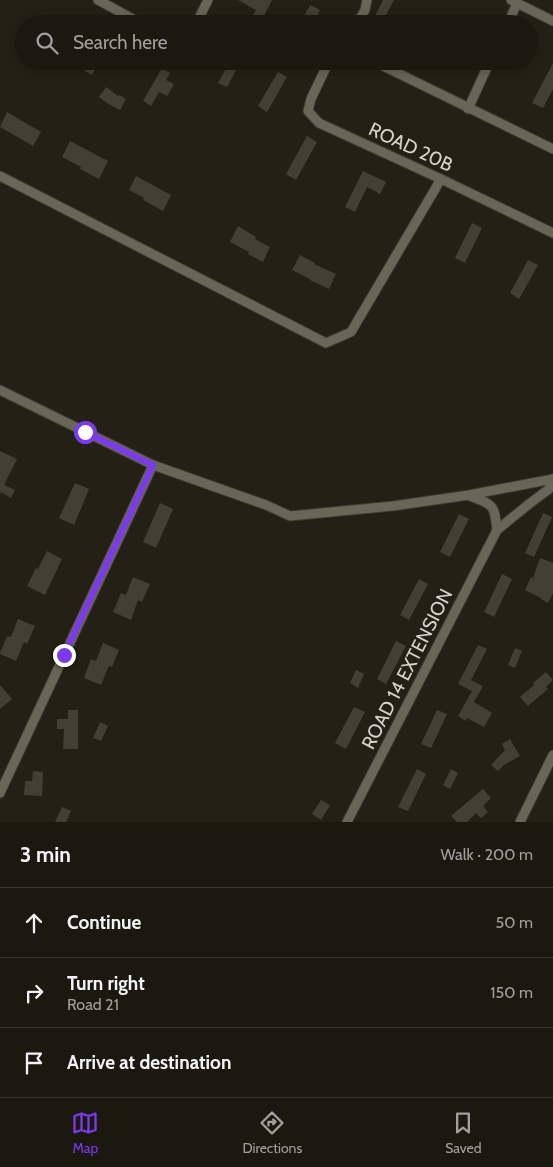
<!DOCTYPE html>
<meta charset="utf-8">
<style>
:root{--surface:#1b1810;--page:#28251e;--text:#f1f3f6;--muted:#a0a09f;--line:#393730;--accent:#7c3aed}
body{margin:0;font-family:Cabin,sans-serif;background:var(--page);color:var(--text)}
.stop{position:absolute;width:15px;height:15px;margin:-11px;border:4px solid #7c3aed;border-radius:50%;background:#fff}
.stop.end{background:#7c3aed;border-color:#fff;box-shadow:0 1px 5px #0008}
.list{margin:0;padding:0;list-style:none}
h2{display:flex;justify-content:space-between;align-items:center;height:65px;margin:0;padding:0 20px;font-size:21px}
h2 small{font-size:16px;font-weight:400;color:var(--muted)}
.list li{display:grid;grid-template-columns:32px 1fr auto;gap:15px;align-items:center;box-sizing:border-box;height:70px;padding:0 20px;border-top:1px solid var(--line)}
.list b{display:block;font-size:19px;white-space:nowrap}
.list p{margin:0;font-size:16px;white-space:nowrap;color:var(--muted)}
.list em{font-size:16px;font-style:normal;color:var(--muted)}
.icon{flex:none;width:28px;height:28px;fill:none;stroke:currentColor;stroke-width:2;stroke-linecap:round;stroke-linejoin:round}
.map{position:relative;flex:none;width:553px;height:822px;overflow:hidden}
.search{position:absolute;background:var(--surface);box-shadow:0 2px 12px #0003;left:15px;right:15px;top:15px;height:55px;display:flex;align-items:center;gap:12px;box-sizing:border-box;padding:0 18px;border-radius:28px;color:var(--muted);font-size:19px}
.sheet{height:275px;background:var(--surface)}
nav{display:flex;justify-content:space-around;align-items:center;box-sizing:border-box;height:70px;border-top:1px solid var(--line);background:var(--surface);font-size:14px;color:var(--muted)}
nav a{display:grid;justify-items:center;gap:2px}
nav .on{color:var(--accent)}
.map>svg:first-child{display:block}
</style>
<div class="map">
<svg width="553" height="822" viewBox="0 0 553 822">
<rect width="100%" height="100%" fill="#242015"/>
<g fill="#433f33">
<path d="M238,0h34l-11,22 -9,-5 4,-7z"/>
<path d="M383,0h11l-13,24h-10z"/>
<path d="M310,5l10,5 -7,14h-13z"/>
<path d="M89,61h11l-8,14 -9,-5z"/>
<path d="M230,61h11l-14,26 -9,-4z"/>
<path d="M553,63v26l-10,19 -11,-5z"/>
<path d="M162,68l8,5 -4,7 8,4 -7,12 -8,-4 -8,14 -8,-5z"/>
<path d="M278,72l9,5 -20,35 -9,-6z"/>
<path d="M106,87l12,9 1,-1 7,4 -6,11 -13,-7 -8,-6z"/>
<path d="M7,112l34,20 -8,14 -33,-19z"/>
<path d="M307,136l10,6 -21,38 -10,-6z"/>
<path d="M70,141l38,20 -9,18 -19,-10 1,-2 -19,-10z"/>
<path d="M363,171l23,11 -6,12 -13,-7 -12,25 -10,-5z"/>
<path d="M136,176l35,19 -8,16 -20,-11 1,-2 -15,-8z"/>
<path d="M472,223l10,5 -17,35 -10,-5z"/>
<path d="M238,226l18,11 -1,2 15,8 -7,15 -15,-8 1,-2 -19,-10z"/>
<path d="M300,255l15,8 -1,1 22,10 -7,15 -19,-9v-1l-18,-9z"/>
<path d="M528,260l10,5 -19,34 -9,-6z"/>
<path d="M0,451l17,8 -13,26 11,5 -4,8 -10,-6 -1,3z"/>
<path d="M75,483l14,6 -15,36 -15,-7z"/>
<path d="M160,503l13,6 -17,39 -13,-6z"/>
<path d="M543,513l9,4 -18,40 -9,-4z"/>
<path d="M459,514l10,5 -19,38 -10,-5z"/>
<path d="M47,551l15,8 -17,36 -18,-9 9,-18 2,1z"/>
<path d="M540,558l13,5v30l-5,10 -7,-4v-1l-16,-8 6,-13 2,1z"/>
<path d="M502,574l10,5 -18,38 -10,-5z"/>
<path d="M133,577l17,7 -8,18 -4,-2 -7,20 -18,-8 8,-19 5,2z"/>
<path d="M419,579l9,5 -19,36 -9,-5z"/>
<path d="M18,619l17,7 -8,18 -3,-2 -8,19 -16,-7v-1l7,-17 4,1z"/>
<path d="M396,641l10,5 -20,38 -9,-5z"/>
<path d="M103,643l16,7 -7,17 -3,-1 -8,19 -17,-7 7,-19 5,2z"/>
<path d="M478,645l9,4 -16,31 12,6 -9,16 18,11 -8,14 -17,-9 -1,3 -8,-5 14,-25 -14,-7z"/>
<path d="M515,648l7,3 -7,17 -7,-3z"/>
<path d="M356,670l8,4 -6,14 -8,-5z"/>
<path d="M546,672l7,8 -7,7 2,2 -20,17 -8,-9 14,-12 -1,-2z"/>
<path d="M0,685l12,14 -12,10z"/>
<path d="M354,707l11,5 -19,37 -11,-6z"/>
<path d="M68,710h10v39h-15l1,-20h-7v-10h11z"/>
<path d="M437,710l10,4 -16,34 -10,-4z"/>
<path d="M100,722l8,4 -7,15 -8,-3z"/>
<path d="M510,739l10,17 -16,9 -6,6 -7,-6 14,-15 -3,-6z"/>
<path d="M417,769l9,5 -18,37 -10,-4z"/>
<path d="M451,769l7,4 -8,16 -7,-4z"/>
<path d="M33,771l10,1 -1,24 -18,-1 1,-14h7z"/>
<path d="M483,789l8,9 -8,8 5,6 -7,6 -5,-5 -9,9h-10l-6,-6z"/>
<path d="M321,800l9,5 -9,15 -9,-6z"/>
<path d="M62,807l9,4 -5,11h-11z"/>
</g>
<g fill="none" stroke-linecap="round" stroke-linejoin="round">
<g stroke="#3d3a32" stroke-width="11">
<g id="minor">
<path d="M98,0l44,24"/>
<path d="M511,0l42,21"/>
<path d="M196,24l12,-24"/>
<path d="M357,24l8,-14 2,-10"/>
<path d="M508,24l9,-21"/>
<path d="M329,61l-18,38 -3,12 11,12 122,56 112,54"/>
<path d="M373,61l180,88"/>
<path d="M468,109l22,-48"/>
<path d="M0,176l326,167 25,-11 90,-153"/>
<path d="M0,390l153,75 113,40 24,11 103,-10 76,-11 84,-16"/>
<path d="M470,496c24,9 24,8 27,34"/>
<path d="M0,793l153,-328"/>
<path d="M347,822l150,-292 32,-26 20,-15 3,-10"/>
<path d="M520,822l33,-67"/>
</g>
</g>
<use href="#minor" stroke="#696557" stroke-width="9"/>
</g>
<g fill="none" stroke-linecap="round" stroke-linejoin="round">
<path stroke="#7c3aed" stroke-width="6" d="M64,655l89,-190 -68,-33"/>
</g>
<g text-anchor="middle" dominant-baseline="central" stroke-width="5" stroke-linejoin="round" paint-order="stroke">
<g font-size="19" fill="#d6d3cc" stroke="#242015">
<text transform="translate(411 147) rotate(25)">ROAD 20B</text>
<text transform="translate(407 669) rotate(-63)">ROAD 14 EXTENSION</text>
</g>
</g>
</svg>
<div class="stop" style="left:85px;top:432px"></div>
<div class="stop end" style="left:64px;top:655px"></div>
<div class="search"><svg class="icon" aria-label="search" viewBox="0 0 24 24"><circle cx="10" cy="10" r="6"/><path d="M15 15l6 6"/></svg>Search here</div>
</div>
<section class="sheet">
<h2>3 min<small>Walk · 200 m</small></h2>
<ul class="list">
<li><svg class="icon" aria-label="ahead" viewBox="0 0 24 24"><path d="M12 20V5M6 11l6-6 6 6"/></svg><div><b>Continue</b></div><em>50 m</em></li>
<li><svg class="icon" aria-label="right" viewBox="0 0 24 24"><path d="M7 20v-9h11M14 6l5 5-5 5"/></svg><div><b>Turn right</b><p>Road 21</p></div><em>150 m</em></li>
<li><svg class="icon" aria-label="arrive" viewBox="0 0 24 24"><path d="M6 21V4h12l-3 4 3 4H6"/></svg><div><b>Arrive at destination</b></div></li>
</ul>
</section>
<nav>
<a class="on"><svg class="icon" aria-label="map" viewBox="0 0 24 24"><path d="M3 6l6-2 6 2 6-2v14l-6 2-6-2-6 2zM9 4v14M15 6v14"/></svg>Map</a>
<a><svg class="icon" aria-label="directions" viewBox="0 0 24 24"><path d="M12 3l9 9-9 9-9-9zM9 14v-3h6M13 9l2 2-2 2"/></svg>Directions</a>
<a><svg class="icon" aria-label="saved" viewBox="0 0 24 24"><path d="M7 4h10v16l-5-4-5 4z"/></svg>Saved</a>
</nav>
